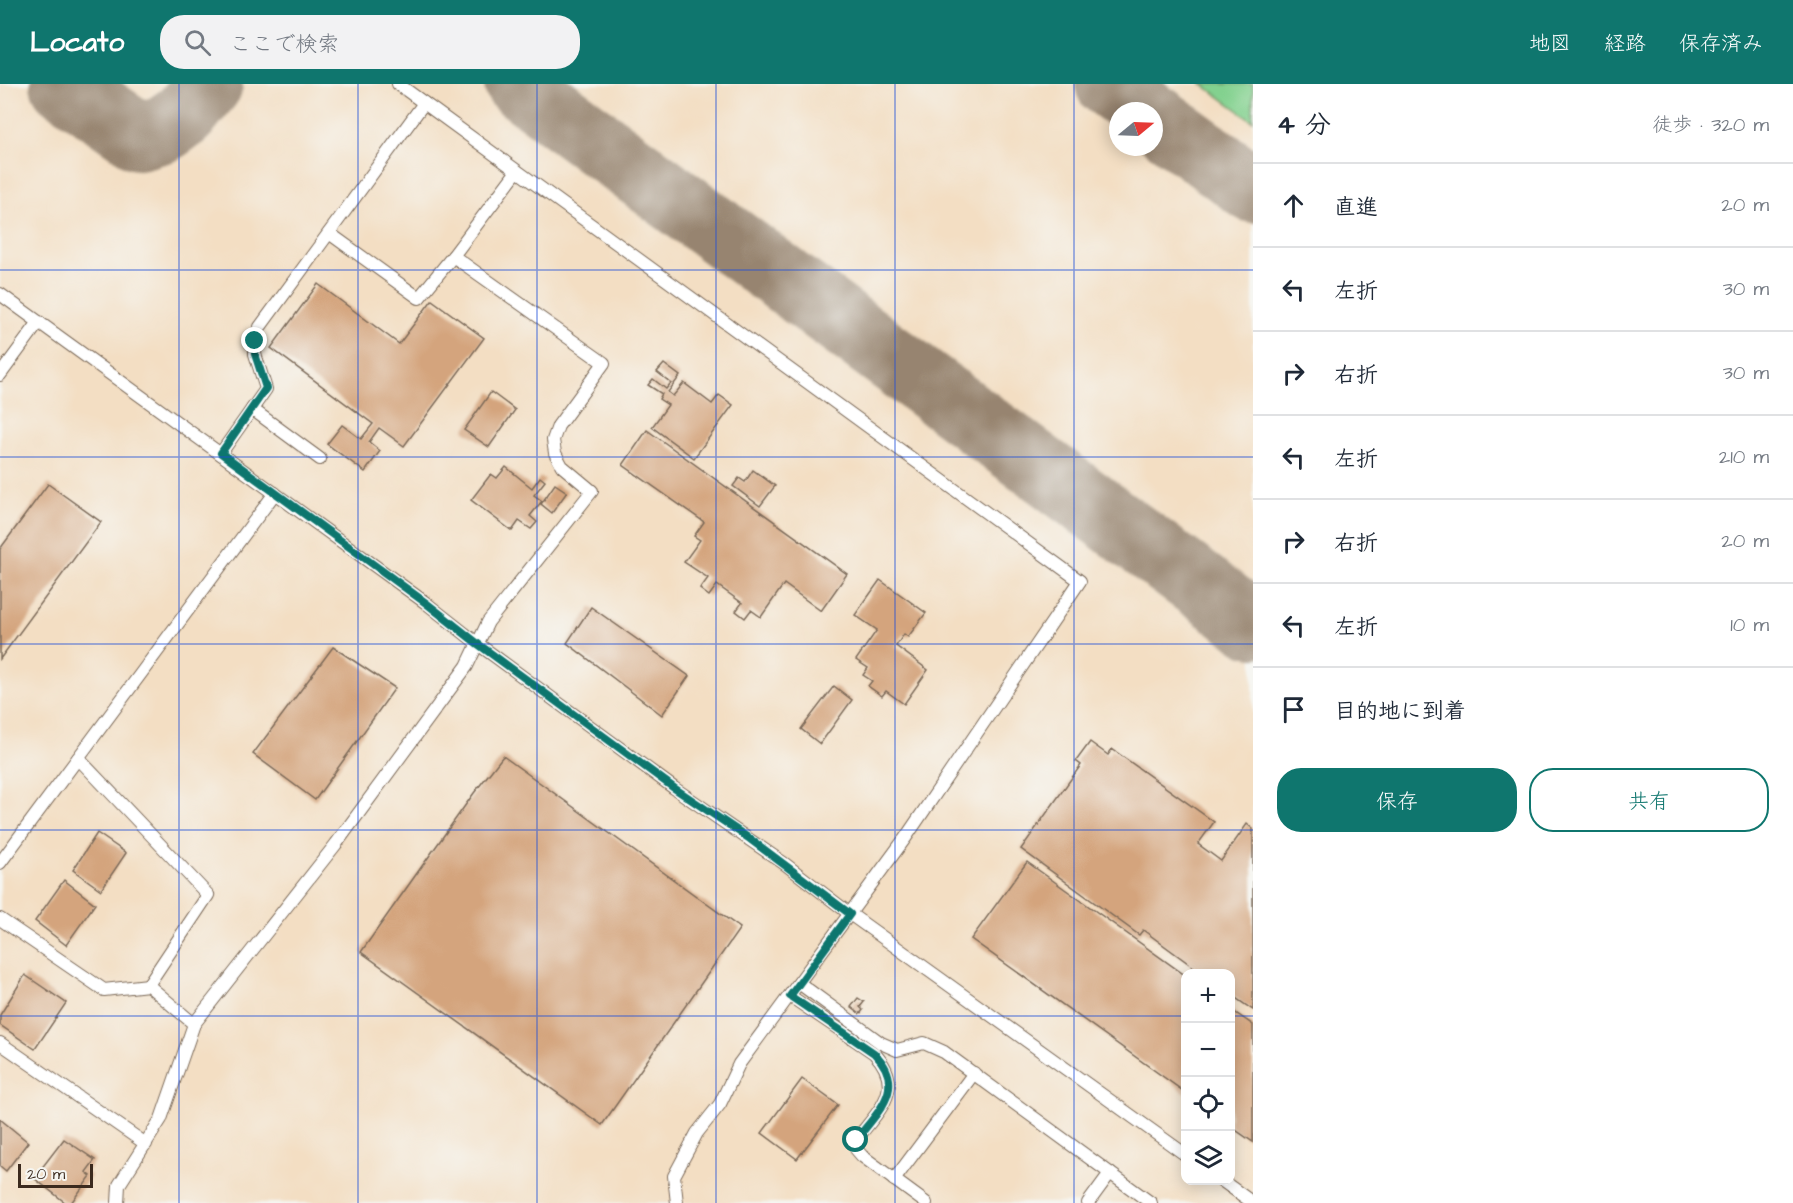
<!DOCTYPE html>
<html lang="ja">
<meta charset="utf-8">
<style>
:root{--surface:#fff;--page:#f2f2f3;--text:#1f2937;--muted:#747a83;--line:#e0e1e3;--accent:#0f766e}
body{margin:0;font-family:"Architects Daughter","Klee One",sans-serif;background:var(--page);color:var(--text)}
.controls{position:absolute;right:18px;bottom:18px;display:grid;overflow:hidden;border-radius:12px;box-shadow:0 3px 15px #0003}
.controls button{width:54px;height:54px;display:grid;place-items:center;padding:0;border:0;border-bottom:2px solid var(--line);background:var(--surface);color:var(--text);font:30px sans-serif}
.compass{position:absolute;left:1109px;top:18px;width:54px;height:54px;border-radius:50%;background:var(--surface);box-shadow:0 3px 15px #0003;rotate:71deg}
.scale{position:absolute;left:18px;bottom:15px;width:75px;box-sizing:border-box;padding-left:6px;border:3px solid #3b2a1e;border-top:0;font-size:16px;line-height:21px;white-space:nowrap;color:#3b2a1e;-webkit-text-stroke:4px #f6f6f2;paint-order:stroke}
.stop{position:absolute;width:18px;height:18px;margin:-14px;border:4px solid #0f766e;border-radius:50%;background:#fff}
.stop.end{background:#0f766e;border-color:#fff;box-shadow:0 2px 6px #0008}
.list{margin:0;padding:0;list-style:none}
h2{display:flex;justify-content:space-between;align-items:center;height:78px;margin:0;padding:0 24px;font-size:26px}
h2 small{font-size:20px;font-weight:400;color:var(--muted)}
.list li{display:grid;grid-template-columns:39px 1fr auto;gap:18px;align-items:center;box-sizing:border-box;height:84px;padding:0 24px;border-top:2px solid var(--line)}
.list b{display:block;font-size:22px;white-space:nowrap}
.list em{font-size:20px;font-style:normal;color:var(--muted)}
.actions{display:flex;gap:12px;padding:18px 24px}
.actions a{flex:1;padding:14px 0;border:2px solid var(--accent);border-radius:24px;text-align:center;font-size:21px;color:var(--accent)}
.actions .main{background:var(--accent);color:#fff}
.icon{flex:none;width:33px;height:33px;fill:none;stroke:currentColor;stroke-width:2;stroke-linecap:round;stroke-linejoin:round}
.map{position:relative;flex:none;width:1253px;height:1119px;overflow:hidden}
header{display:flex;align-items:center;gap:36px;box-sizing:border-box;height:84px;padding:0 30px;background:var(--accent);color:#fff}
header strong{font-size:28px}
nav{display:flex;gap:33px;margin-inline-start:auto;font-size:21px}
.search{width:420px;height:54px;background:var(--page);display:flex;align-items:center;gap:15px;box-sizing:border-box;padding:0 21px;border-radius:24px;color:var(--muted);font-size:22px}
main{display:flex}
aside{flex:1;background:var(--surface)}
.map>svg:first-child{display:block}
</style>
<header>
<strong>Locato</strong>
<div class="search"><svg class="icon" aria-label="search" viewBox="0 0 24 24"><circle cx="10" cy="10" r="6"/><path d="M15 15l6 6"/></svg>ここで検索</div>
<nav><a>地図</a><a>経路</a><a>保存済み</a></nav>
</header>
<main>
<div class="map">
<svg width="1253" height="1119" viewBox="0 0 1253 1119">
<rect width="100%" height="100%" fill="#f6f6f2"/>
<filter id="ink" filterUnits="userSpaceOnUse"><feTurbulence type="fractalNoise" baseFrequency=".0167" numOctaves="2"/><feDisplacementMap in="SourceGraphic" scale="12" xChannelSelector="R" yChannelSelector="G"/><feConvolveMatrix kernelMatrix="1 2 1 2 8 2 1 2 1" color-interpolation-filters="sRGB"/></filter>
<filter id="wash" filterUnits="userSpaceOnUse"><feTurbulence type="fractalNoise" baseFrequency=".008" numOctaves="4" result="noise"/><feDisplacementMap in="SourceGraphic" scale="24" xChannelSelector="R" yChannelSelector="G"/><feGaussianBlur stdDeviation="1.35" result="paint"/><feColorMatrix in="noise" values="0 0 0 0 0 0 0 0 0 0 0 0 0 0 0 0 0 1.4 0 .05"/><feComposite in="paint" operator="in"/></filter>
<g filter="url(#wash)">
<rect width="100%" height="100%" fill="#f3dec3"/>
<path fill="#83d18f" stroke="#5f7e56" stroke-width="1.5" d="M1202,0h51v37z"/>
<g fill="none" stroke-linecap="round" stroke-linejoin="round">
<g stroke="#978470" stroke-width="68">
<path d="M64,0l75,52 25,-7 20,-14 25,-31"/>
<path d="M518,0l735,540"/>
<path d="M1109,0l37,27"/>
<path d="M1154,33l99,72"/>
</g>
</g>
<g id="blocks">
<g fill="#d4a47d">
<path d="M318,200l81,60 33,-44 52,38 -80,108 -25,-18 -10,14 11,9 -15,21 -38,-28 15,-19 19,14 12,-15 -102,-76z"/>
<path d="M664,280l16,12 -12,16 5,4 11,-13 28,21 7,-9 14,10 -39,53 -42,-31 16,-22 -9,-6 3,-5 -14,-9 5,-6 13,10 5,-6 -14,-11z"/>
<path d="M491,308l24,18 -26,37 -25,-17z"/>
<path d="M647,346l200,144 -26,37 -37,-27 -23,33 -10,-7 -6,8 -9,-7 6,-8 -25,-18 -8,11 -9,-7 8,-11 -24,-16 16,-22 -6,-4 10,-14 -81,-57z"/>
<path d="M506,383l26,21 8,-11 5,4 -11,14 8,6 -12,15 7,6 -6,7 -12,-8 -7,10 -41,-31 20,-26 6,4z"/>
<path d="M753,386l22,16 -15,20 -27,-20 6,-8 6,4z"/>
<path d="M48,400l53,38 -101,137v-110z"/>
<path d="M555,400l12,8 -15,21 -11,-9z"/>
<path d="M880,496l46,33 -18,24 -4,-3 -8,12 32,24 -24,34 -18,-13 -4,5 -14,-10 4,-5 -9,-6 5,-7 -12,-8 21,-30 -22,-15z"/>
<path d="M591,523l98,69 -27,39 -95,-72z"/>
<path d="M333,563l62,41 -80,112 -62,-46z"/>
<path d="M834,602l18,14 -32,44 -19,-15z"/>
<path d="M1090,658l18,13 4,-6 102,73 -16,22 23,17 26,-37 6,5v181l-23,-16v-20h-27l-60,-44 -4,5 -118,-86 60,-84 -5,-4z"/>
<path d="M503,672l237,172 -138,197 -241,-173 113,-159z"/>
<path d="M97,749l29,20 -25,37 -28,-20z"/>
<path d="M1027,778l159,114v117l-215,-154z"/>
<path d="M64,796l31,24 -29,41 -31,-24z"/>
<path d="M25,891l41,28 -31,46 -35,-24v-10z"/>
<path d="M858,914l6,4 -4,5 3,3 -3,4 -9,-7z"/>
<path d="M1230,925l23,16v117l-23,-16z"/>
<path d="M802,995l36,26 -41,54 -35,-26z"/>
<path d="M0,1035l28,23 -22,29 -6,-5z"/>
<path d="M64,1055l31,21 -9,12 5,4 -20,27h-5l-32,-25z"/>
</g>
</g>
</g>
<g filter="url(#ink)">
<use href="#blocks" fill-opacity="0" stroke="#7b6958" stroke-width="1.5"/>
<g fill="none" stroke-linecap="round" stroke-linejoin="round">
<g stroke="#7b6958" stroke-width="14">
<g id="lane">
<path d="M398,0l682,497 -174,256 -167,227 -19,40 -23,29 -23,43 3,27"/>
<path d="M329,149l90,65 34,-42"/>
<path d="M0,210l426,309 52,41 196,144 111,76 65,50 336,241"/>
<path d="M0,291l39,-53"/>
<path d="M252,325l14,-20 -11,-35v-13l5,-14 164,-224"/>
<path d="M221,369l31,-44 68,50"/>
<path d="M78,674l130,137 -60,90 46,39"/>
<path d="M0,779l275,-370"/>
<path d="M0,835l104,71 44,-5"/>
<path d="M799,899l82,60 16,7 27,-7 20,9 207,151"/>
<path d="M790,912l84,57c33,35 4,58 -18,87v9l6,7 64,47"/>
<path d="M0,959l146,101"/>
<path d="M894,1096l80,-107"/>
<path d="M1221,1096l32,23"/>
<path d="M118,1119l1,-18 42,-66 33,-95 142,-180 131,-178 21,-44 104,-131 -30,-25 -7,-13 -2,-13 5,-14 46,-63 -151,-107 64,-85"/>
<path d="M1088,1119l22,-30"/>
</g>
</g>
<use href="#lane" stroke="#fff" stroke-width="12"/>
</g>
</g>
<g fill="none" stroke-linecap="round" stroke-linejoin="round" filter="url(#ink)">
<path stroke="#0f766e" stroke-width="8" d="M255,257v13l11,34 -45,65 205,150 52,41 196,144 76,51 100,75 -60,82 84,57c34,34 4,58 -18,87"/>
</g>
<path fill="none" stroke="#1d4ed8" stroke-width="1.5" stroke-opacity="0.55" d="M179,0v1119M358,0v1119M537,0v1119M716,0v1119M895,0v1119M1074,0v1119M0,186h1253M0,373h1253M0,560h1253M0,746h1253M0,932h1186M1230,932h23"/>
</svg>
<div class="controls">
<button>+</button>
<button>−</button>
<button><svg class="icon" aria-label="locate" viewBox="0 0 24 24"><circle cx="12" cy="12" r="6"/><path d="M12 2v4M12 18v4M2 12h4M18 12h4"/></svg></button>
<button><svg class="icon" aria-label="layers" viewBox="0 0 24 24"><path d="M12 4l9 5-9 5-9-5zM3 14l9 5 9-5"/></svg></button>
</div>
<svg class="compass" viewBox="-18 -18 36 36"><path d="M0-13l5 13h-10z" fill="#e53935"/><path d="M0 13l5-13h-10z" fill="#747a83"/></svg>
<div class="scale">20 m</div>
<div class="stop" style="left:856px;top:1056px"></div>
<div class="stop end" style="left:255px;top:257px"></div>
</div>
<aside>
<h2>4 分<small>徒歩 · 320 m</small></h2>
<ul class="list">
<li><svg class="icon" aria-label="ahead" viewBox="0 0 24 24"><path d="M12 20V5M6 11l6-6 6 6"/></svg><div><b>直進</b></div><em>20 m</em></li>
<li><svg class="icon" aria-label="left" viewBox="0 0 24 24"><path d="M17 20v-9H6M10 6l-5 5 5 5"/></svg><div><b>左折</b></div><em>30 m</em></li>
<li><svg class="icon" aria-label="right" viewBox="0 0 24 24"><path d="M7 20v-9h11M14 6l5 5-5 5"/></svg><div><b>右折</b></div><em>30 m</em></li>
<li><svg class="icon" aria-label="left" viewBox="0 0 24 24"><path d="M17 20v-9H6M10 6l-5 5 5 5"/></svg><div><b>左折</b></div><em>210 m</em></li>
<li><svg class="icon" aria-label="right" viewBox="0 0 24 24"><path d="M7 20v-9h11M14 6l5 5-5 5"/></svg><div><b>右折</b></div><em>20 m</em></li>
<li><svg class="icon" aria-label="left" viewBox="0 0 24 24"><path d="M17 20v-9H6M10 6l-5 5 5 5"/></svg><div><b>左折</b></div><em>10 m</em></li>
<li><svg class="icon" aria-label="arrive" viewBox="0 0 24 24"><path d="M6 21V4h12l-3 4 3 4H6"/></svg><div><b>目的地に到着</b></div></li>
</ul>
<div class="actions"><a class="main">保存</a><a>共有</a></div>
</aside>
</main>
